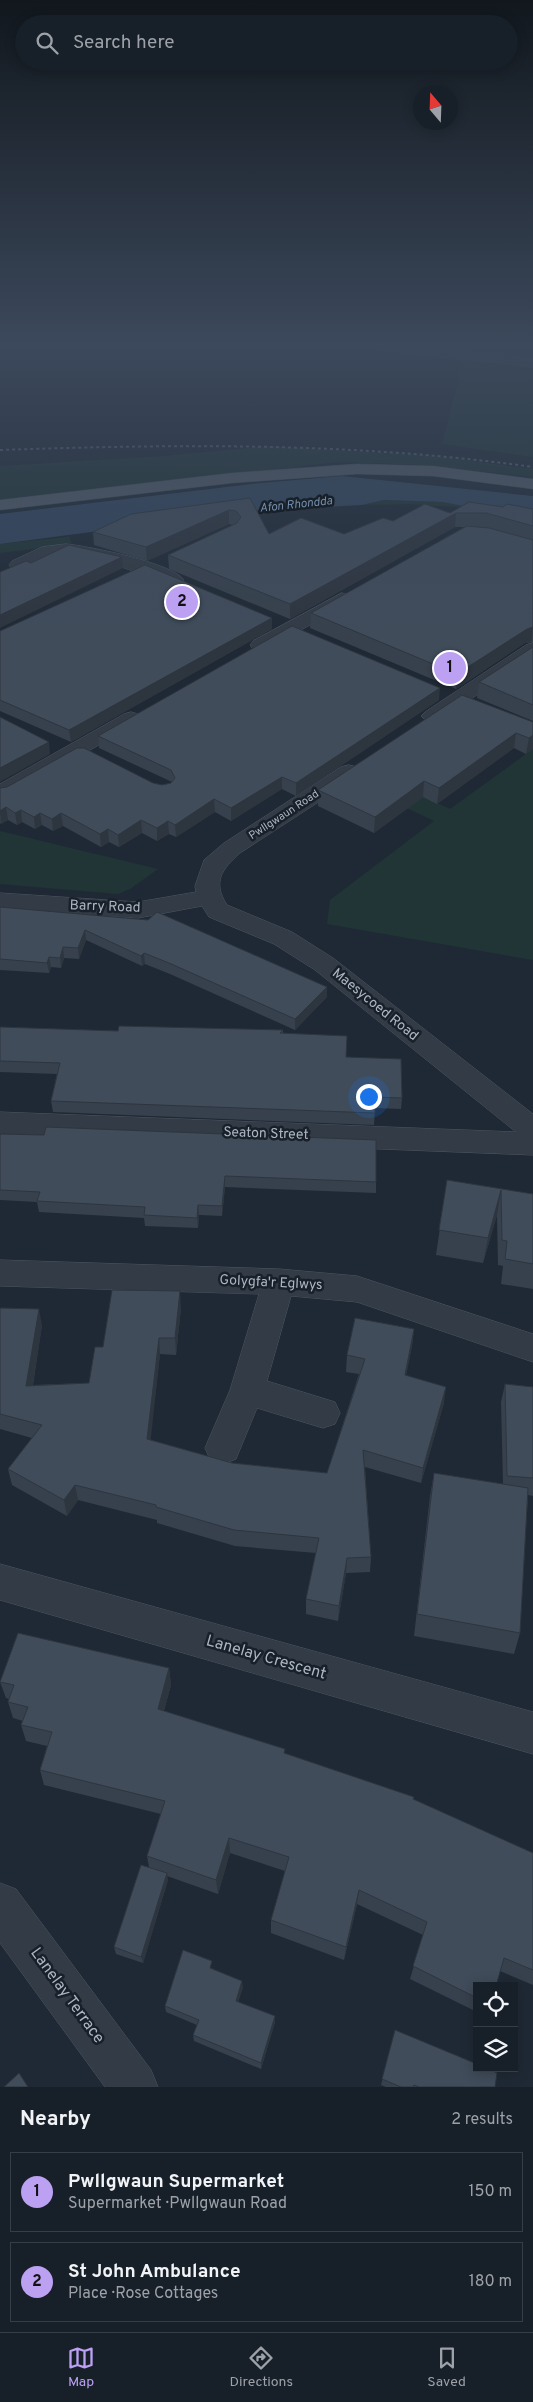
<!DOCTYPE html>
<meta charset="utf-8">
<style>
:root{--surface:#171f28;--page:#242c34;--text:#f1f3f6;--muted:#9ea2a8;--line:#363d45;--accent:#bca0f2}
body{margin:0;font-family:Overpass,sans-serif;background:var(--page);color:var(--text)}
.controls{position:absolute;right:15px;bottom:15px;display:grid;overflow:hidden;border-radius:0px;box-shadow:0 2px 12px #0003}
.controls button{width:45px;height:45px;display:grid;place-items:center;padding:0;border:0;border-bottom:1px solid var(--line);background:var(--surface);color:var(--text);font:25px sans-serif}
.compass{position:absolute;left:413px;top:85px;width:45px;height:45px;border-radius:50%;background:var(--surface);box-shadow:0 2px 12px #0003;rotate:341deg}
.you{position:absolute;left:368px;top:1096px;width:18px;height:18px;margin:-12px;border:4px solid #fff;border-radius:50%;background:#1a73e8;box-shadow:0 0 0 8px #1a73e833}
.badge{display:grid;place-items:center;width:32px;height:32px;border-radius:50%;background:var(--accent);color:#111;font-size:16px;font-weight:700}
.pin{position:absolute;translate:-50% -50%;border:2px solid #fff;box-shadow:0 1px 5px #0006}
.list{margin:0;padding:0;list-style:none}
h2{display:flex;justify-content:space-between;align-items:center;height:65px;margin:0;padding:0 20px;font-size:21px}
h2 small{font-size:16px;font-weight:400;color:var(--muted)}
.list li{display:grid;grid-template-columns:32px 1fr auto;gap:15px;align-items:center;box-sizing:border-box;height:80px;margin:0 10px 10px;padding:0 10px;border:1px solid var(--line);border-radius:0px}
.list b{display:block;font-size:19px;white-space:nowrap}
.list p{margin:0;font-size:16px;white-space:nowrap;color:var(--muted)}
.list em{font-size:16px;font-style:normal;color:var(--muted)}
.icon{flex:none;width:28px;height:28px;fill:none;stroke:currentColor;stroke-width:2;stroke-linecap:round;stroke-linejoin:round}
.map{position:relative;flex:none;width:533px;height:2087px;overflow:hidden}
.search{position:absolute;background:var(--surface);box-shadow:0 2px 12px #0003;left:15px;right:15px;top:15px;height:55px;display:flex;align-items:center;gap:12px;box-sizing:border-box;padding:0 18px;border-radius:28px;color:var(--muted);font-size:19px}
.sheet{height:245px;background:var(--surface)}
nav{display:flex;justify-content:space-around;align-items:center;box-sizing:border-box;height:70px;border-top:1px solid var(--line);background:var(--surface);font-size:14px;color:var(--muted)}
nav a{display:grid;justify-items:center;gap:2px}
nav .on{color:var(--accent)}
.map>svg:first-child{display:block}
</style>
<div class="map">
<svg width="533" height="2087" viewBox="0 0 533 2087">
<rect width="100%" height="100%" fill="#1f2935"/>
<g fill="#213536">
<path d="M464,359l69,13v85l-91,-13z"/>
<path d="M268,446l168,10 97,13v8l-108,-12 -86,-3 -339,39v-35l164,-10z"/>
<path d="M384,500l59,2 44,7 -78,-5 -47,1z"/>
<path d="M69,537l3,7 -72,9v-9z"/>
<path d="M533,749v211l-206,-36 3,-24 104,-79 -69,-33 16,-11 69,32z"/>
<path d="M0,831l158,38 -28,20 -12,5 -118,-10z"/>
</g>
<path fill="#32455d" d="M342,476l191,20v24l-90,-18 -59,-2 -22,5 -112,6 -250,33v-30l260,-31z"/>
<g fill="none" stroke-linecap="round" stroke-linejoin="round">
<g stroke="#4d5661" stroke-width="1">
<g id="street">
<path d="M371,346h49l113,13v8l-155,-17z"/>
<path d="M66,544c22,2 107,19 118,36l-3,4 -6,1c-37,-9 -69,-29 -108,-30 -21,-1 -38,18 -55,14l-3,-4 3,-4 30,-14z"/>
<path d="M342,593l7,2 2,4 -2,4 -82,46h-14l-3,-4 3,-4z"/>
<path d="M533,643v15l-94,62 -7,2 -7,-2 -4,-4 4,-4 101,-67z"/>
<path d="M131,712l7,2 4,4 -4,4 -130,76 -8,2v-16l124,-70z"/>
<path d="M349,765l8,2 3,5 -3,5 -117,76c-18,16 -28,29 -13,52l65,27 41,26 200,156v41l-533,-21v-22l516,20 -201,-162 -41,-26 -65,-27 -7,-11 -64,12 -138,-9v-16l138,9 58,-10 -1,-6 9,-26 20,-17 117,-76z"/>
<path d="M0,1260l279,9 78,7 176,58v28l-176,-60 -66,-6 -24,85 68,21 5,11 -5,11 -12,4 -66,-20 -21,51 -13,5 -13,-5 -5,-11 25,-58 29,-96 -259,-8z"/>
<path d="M0,1564l533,148v42l-533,-154z"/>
<path d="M0,1883l16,6 135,181 7,17h-53l-105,-144z"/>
</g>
</g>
<g stroke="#3c444f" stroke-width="1">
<path id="primary" d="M357,464l76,2 100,13v10l-100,-13 -76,-2 -125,9 -232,27v-10l232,-27z"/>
</g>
<use href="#street" fill="#323b46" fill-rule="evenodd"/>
<use href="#primary" fill="#505a66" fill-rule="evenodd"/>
<path stroke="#545f6d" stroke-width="2" stroke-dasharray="3 3" stroke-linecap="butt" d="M0,450c181,-6 353,-8 533,17"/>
</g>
<g fill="#37414d" fill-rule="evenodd">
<path d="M250,498l19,36h75l49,-13 57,-8 53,-6 30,2v133l-8,1 -69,46 -146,-61 1,-15 154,-86h-10l-165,92 -121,-50 -1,-14 65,-30 -4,-1 -82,37 -53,-16 -1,-13zM475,527h10l26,7z"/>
<path d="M272,629l-201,113 -71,-31v-80z"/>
<path d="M533,647v74l-56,-23 2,-16z"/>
<path d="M439,700l-143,96 -14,-7 -51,32 -16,-9 -39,25 -7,-3 -12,7 -15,-8 -23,14 -10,-5 -8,5 -38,-21 -10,5 -11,-6 -7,4 -13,-7 -5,3 -9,-5 -7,4 -1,-1v-35l153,-5 9,2 9,-2 1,-1 -73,-34 -1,-12z"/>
<path d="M533,722v27l-7,5 -12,-6 -77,56 -14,-7 -49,36 -56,-27v-16z"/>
<path d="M0,907l327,80v10l-32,33 -125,-56 -25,-10 -3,2 -56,-26 -7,19 -15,-1 -3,10 -10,-1 -2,6 -49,-3z"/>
<path d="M0,1027l118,4 165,-1v3l63,24 56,41 -1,11 -26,-1 -1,17 -321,-13 -2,-11 6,-27 -57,-2z"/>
<path d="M0,1134l376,48v11l-151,-6 -3,29 -23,-1 -1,13 -53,-2 -1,-8 -105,-6 -2,-10 -37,-2z"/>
<path d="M447,1180l86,14v95l-32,-5 2,-18 -5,-1 -1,-50 -14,48 -47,-8z"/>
<path d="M0,1308l42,17 -9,60 56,-2 14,-36 78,-39 -5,47 -16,-1 -10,86 82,23 95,10 32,-99 -13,-2 1,-17 67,-26 -2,17 -6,29 38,28 -23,80 -56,-16 6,90 -1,15 -24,1 -8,48 -32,-7v-15l10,-46 -81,-7 -78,-23v-3l-79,-20 -11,16 -55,-31 -4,-16 24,-31 -32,-9z"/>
<path d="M505,1384l28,3v109l-5,-1 -8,138 -6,21 -100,-18 16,-140 4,-23 69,11 -2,-82z"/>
<path d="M169,1668l2,17 -7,26 249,88 120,54v132l-33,-14 -23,15v26l-67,-33 13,-44 -66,-31 -13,56 -73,-27v-13l14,-49 -55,-18 -12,41 -51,-18 1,4 -25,83 -27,-9 -2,-7 35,-80 -2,-11 14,-42 -117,-29 -4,-15 7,-24 -21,-5 -5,-16 2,-4 -10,-3 -5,-16 1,-3 -3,-1 -6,-16z"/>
<path d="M213,1968v1l30,18 -5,15 37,14v6l-14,47 -67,-28 -1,-6 4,-10 -31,-13 -1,-6z"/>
<path d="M395,2030l100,57h-109l-5,-2z"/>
</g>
<g fill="#2d353f">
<path d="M229,510v14l-82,37 -1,-14z"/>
<path d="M456,513l-1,14 -165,92v-15z"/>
<path d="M122,557l1,11 -123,60v-13z"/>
<path d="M272,618v11l-201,113 -2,-12z"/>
<path d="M533,627l-1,14 -7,2 -69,46 1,-15 70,-45z"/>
<path d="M440,688l-1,12 -143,96v-13z"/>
<path d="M516,733l-2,15 -77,56 2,-16z"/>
<path d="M533,735v14l-7,5 3,-16z"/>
<path d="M49,742l1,12 -50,28v-14z"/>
<path d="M282,777v12l-51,32v-13z"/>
<path d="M424,781l-1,16 -49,36 1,-16z"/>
<path d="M214,799l1,13 -39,25 -1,-12z"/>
<path d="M6,807l2,13 -7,4 -1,-13z"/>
<path d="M21,810l1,12 -5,3 -2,-12z"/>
<path d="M40,813l2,12 -7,4 -1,-12z"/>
<path d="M61,813l2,13 -10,5 -1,-12z"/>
<path d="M141,820l1,13 -23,14 -1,-12z"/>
<path d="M168,821l1,13 -12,7v-13z"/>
<path d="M108,829l1,13 -8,5 -1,-13z"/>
<path d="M85,930l1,10 -7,19 -1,-11z"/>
<path d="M63,947l1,11 -3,10 -1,-10z"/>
<path d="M144,953l1,11 -3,2 -1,-10z"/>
<path d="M49,957l2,10 -2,6 -2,-10z"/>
<path d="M327,987v10l-32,33v-11z"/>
<path d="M225,1176v11l-3,29v-10z"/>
<path d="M501,1190l-4,25 -14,48 5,-25z"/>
<path d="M198,1205l1,10 -1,13 -1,-10z"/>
<path d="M180,1291l1,17 -5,47 -1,-17z"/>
<path d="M39,1309l3,16 -12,77 -4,-16z"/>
<path d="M414,1329l-2,17 -9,45 2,-16z"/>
<path d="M159,1338l1,16 -11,101 -2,-16z"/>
<path d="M446,1387l-2,16 -23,80 2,-15z"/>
<path d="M75,1485l3,15 -11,16 -3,-16z"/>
<path d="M347,1558l-1,15 -8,48 1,-15z"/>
<path d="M169,1668l2,17 -11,40 -2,-16z"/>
<path d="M229,1838l1,15 -12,41 -2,-14z"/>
<path d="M167,1873l1,7 -25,83 -2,-6z"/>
<path d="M359,1890l-2,14 -13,56 2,-13z"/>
<path d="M242,1981l1,6 -7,20v-6z"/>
<path d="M275,2016v6l-14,47v-6z"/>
</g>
<g fill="#404c5a" stroke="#2d353f">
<path d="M250,498l19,36 32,-16 43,16 39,-16 10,3 32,-17 25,9 19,-11 34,5 4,-3 26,5v17l-47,-13h-30l-166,91 -122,-49 69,-32 4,-6 -5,-6 -7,-1 -83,37 -53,-15 38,-18z"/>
<path d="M467,526l22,2 44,12v87l-6,2 -70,45 -146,-61z"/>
<path d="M69,545l53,12 -122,58v-43l26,-11 5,2z"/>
<path d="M145,565l127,53 -203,112 -69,-30v-69z"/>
<path d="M292,626l148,62 -144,95 -14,-6 -51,31 -17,-9 -39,26 -7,-4 -11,7 -16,-8 -23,15 -10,-6 -8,5 -39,-21 -9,6 -12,-6 -6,4 -13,-7 -6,3 -9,-6 -6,4v-23l7,-1 70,-39h7l69,35 9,2 9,-2 4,-5 -4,-8 -73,-34z"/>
<path d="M533,647v58l-54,-23z"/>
<path d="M462,695l71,27v13l-4,3 -13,-5 -77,55 -15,-7 -49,36 -57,-27z"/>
<path d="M0,717l49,25 -49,26z"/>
<path d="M0,907l148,13 9,-8 170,75 -32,32 -126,-56 -25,-10 -3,3 -56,-26 -7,18 -15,-1 -3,11 -11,-1 -2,6 -47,-4z"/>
<path d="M119,1026l164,4 -3,3 67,3 -1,21 55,2 1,39 -27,-1v16l-324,-12 9,-38 -60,-2v-34l118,4z"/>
<path d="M46,1127l330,13v42l-151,-6 -3,30 -24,-1 -1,13 -53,-3 1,-8 -108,-6 3,-9 -40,-2v-56l44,1z"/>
<path d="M447,1180l86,14v70l-28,-5 2,-18 -5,-1 -1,-50 -13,48 -49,-8z"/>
<path d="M112,1290l68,1 -5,47h-16l-12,101 85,24 95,10 38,-114 -18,-4 8,-37 59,11 -9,46 41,12 -23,81 -60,-18 8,107 -24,1 -8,48 -33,-7 13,-61 -85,-8 -78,-23v-2l-81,-20 -11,15 -56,-31 34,-44 -42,-11v-106l39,1 -13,77 63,-3 6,-36h8z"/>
<path d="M505,1384l28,3v91l-26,-2z"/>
<path d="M434,1473l94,15 -8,145 -103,-19z"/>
<path d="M18,1633l151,35 -11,41 127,40 -1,4 130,44 -1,2 120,54v117l-29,-12 -8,28h-19v12l-64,-32 14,-44 -68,-32 -13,57 -75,-27 18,-63 -60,-19 -13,42 -69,-24 18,-55 -125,-31 12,-38 -31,-7 7,-18 -20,-5 6,-17 -14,-3z"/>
<path d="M141,1865l26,8 -26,84 -27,-10z"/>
<path d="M183,1950l29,11 -2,7 32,13 -6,20 39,15 -14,47 -68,-28 6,-15 -34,-14z"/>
<path d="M395,2030l82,34v4h9l11,5 -2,14h-76l-5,-2 -1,2h-12l-19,-8z"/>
<path d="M19,2073l9,14h-24z"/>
</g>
<linearGradient id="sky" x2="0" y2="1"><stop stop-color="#11171d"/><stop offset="0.54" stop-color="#3c495c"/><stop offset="1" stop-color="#3c495c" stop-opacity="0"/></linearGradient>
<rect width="533" height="639" fill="url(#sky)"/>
<g text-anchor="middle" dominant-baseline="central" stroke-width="5" stroke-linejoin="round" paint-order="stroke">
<g font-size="11" fill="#acb6c3" stroke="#18202a">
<text transform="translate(284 815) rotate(-33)">Pwllgwaun Road</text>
</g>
<g font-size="12" font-style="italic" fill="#748eac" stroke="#18202a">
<text transform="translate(296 505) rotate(-6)">Afon Rhondda</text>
</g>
<g font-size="14" fill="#acb6c3" stroke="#18202a">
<text transform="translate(105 907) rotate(2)">Barry Road</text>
<text transform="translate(375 1005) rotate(39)">Maesycoed Road</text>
<text transform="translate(266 1134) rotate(2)">Seaton Street</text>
<text transform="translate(271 1283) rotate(3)">Golygfa'r Eglwys</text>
</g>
<g font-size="16" fill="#acb6c3" stroke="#18202a">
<text transform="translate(266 1658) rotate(16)">Lanelay Crescent</text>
<text transform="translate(67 1996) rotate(54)">Lanelay Terrace</text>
</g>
</g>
</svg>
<div class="controls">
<button><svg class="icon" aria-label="locate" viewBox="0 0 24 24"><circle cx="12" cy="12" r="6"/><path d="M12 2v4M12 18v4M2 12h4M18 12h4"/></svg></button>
<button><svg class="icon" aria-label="layers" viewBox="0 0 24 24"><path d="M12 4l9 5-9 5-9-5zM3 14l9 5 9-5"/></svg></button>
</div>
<svg class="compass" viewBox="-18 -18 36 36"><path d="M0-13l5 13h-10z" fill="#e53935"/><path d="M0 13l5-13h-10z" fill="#9ea2a8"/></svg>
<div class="you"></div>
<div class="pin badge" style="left:450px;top:668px">1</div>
<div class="pin badge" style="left:182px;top:602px">2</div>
<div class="search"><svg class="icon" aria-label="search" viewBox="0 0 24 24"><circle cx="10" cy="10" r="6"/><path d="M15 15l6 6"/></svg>Search here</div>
</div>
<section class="sheet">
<h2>Nearby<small>2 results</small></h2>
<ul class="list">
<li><span class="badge">1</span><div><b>Pwllgwaun Supermarket</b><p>Supermarket · Pwllgwaun Road</p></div><em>150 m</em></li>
<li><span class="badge">2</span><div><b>St John Ambulance</b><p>Place · Rose Cottages</p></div><em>180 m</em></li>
</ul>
</section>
<nav>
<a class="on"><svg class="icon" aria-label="map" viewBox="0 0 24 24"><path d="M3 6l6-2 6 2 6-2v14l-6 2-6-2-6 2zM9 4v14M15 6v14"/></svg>Map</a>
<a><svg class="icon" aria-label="directions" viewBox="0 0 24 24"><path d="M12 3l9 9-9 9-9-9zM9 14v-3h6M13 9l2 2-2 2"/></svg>Directions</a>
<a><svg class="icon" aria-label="saved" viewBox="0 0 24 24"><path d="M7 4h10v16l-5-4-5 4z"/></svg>Saved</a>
</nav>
